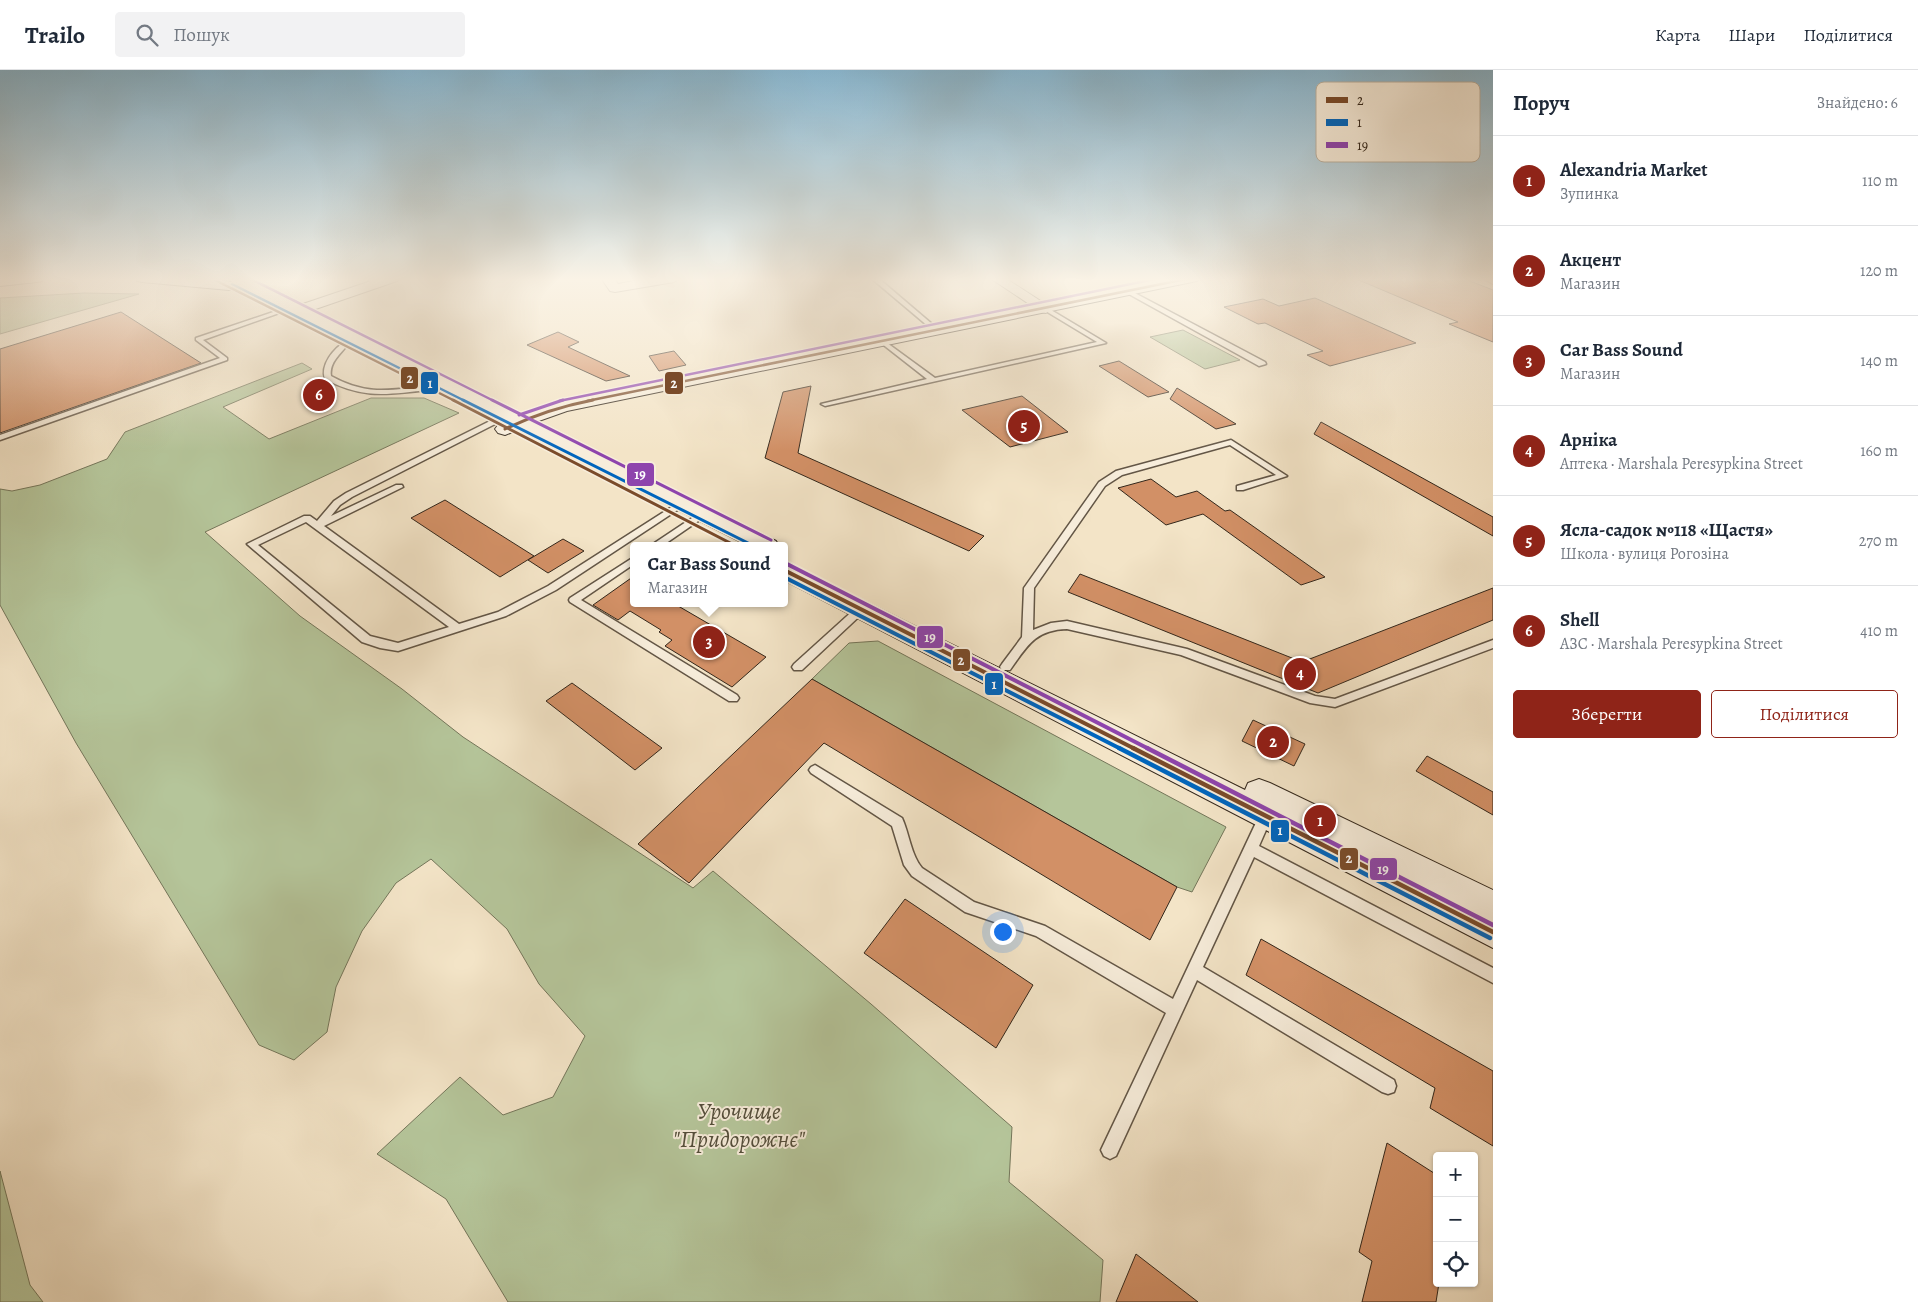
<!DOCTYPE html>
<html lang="uk">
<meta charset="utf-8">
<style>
:root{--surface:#fff;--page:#f2f2f3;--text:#1f2937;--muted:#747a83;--line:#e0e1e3;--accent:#8f2418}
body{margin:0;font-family:Alegreya,serif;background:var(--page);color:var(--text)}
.controls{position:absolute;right:15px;bottom:15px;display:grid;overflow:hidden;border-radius:5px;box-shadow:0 1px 4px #0004}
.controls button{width:45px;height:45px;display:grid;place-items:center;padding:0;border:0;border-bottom:1px solid var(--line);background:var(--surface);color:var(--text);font:25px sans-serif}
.you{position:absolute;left:1002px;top:861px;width:18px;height:18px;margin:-12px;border:4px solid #fff;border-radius:50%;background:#1a73e8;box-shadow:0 0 0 8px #1a73e833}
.badge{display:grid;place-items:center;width:32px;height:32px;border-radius:50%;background:var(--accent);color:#fff;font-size:16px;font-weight:700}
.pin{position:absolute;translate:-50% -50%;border:2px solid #fff;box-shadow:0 1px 5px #0006}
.popup{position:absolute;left:630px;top:472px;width:158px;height:65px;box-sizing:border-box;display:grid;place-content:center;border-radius:5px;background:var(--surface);filter:drop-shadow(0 1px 4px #0005);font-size:16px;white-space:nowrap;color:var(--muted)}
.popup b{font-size:19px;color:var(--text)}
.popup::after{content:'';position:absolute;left:50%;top:100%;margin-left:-10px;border:10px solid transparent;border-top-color:var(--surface)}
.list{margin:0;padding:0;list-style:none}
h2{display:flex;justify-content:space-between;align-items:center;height:65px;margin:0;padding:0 20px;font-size:21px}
h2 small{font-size:16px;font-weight:400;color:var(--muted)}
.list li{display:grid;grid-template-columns:32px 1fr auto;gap:15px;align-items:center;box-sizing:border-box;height:90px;padding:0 20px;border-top:1px solid var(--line)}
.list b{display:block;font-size:19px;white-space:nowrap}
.list p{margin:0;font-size:16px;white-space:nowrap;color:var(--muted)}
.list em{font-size:16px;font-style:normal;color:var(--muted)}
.actions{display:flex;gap:10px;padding:15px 20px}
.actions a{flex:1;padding:11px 0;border:1px solid var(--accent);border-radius:5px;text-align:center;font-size:18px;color:var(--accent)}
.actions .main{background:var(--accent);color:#fff}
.icon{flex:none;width:28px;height:28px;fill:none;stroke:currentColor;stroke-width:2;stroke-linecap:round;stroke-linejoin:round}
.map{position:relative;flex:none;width:1493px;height:1232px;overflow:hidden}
header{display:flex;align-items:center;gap:30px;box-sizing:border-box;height:70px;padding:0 25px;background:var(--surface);border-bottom:1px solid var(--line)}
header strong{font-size:24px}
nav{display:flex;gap:28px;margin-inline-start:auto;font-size:18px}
.search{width:350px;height:45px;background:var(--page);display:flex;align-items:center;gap:12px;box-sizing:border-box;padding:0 18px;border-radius:5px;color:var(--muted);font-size:19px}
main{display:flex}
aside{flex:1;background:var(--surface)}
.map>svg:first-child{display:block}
</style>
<header>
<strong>Trailo</strong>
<div class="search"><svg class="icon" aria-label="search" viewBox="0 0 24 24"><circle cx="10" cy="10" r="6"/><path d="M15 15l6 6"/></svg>Пошук</div>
<nav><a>Карта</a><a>Шари</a><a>Поділитися</a></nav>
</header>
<main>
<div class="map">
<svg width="1493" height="1232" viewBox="0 0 1493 1232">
<rect width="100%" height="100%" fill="#f3e4c7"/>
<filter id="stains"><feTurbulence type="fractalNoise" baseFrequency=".004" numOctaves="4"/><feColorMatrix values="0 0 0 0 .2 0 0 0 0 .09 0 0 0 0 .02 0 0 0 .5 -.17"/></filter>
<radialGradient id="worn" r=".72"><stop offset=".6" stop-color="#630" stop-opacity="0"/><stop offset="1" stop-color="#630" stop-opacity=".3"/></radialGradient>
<g fill="#b5c59a" stroke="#74765a">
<path d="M84,223l55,1 -139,40v-36z"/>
<path d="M1183,260l57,30 -35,9 -55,-32z"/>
<path d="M302,293l10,6 -89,38 46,32 102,-41h53l35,15 -254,119 95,84 102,73 61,48 230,151 20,-17 158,133 141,123 -3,55 94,78 -3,42h-592l-62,-103 -69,-45 83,-77 43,38 50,-18 32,-61 -46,-52 -32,-55 -76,-70 -35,24 -34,48 -26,56 -9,45 -33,28 -35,-15 -183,-302 -76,-138v-116l12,2 28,-6 67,-26 18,-27z"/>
<path d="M878,571l348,186 -34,65 -15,-5 -365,-208 37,-36z"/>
<path d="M0,1101l30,114 13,17h-43z"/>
</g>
<g fill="#d29066" stroke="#33271b">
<path d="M1354,208h108l31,12v52l-44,-18 9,-2z"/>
<path d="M1315,228l101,45 -86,23 -23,-11 16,-4 -58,-28 -7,1 -34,-17 39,-8 16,7z"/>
<path d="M121,242l80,51 -201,70v-84z"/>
<path d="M558,262l21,10 -11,5 62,29 -24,5 -79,-36z"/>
<path d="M674,281l12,14 -27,6 -10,-15z"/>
<path d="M1119,291l50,31 -21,5 -49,-31z"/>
<path d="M811,316l-13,67 186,83 -15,15 -204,-93 18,-66z"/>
<path d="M1177,318l59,36 -20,5 -46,-30z"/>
<path d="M1022,326l46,36 -58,15 -48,-37z"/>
<path d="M1321,352l172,95v19l-179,-102z"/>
<path d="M1151,409l25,18 21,-6 28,20 5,-1 95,67 -24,8 -98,-71 -37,11 -48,-37z"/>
<path d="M445,430l89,56 -34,21 -89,-59z"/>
<path d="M563,469l21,12 -36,22 -20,-13z"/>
<path d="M1080,504l222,88 191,-74v32l-175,73 -250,-101z"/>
<path d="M634,506v27h39l93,54 -34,30 -67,-41 7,-6 -13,-8 2,-2 -31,-19 -12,9 -25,-15z"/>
<path d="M812,609l365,208 -27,53 -326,-197 -135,140 -51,-39z"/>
<path d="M572,613l90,65 -27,22 -89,-69z"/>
<path d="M1253,650l52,24 -11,22 -52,-25z"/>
<path d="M1427,686l66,36v23l-77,-44z"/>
<path d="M905,829l128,86 -37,63 -132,-95z"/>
<path d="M1261,869l232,132v75l-63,-38 5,-20 -189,-113z"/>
<path d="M1387,1073l50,32v108h2l-3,19h-74l10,-41 -13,-9z"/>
<path d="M1136,1184l62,48h-82z"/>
</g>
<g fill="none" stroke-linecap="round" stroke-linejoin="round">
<g stroke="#635646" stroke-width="3">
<g id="lane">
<path d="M871,208h7l61,52v2h-4z"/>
<path d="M1129,220l136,72 1,2 -7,2 -132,-73v-2z"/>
<path d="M291,236l5,1 -93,33 24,18v2l-227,80v-5l220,-77 -24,-18v-2z"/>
<path d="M1046,237l60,36 -281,63 -4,-2 106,-25 -46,-36 -1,-1 3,-2 52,38 162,-36 -53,-32 -1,-1z"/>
<path d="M345,272l3,2c-7,10 -19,18 -17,32 36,20 59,14 98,10l4,2 -4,2c-41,4 -65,10 -104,-11 -5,-14 9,-31 20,-37z"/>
<path d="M492,350l7,2 -147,75 -12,8 -9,11 65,-31h6l1,2 -79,39 135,98 39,-12 50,-26 133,-85 3,-1 4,3 -132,87 -50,26 -108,35 -18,-3 -18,-6 -115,-98 57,-28h6l7,5 17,-20 12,-8zM306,452l143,105 -51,16 -28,-7 -112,-91z"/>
<path d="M1231,370l56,36 -44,14h-6v-4l39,-11 -46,-30 -108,30 -17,11 -71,102 -1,42 18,-7 16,-2 120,28 128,47 20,3 158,-59v8l-158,59 -25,-4 -129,-48 -114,-26c-32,1 -40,17 -57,41h-8l-2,-3 2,-3 20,-27 2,-49 75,-106 17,-11z"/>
<path d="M704,440l3,1v4l-45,31h-12z"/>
<path d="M634,487v7l-53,36 156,95 2,3 -2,3h-8l-159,-99 -1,-2 1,-2z"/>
<path d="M861,536l5,3 -1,2 -63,59h-8l-2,-3 2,-3 63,-57z"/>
<path d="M815,695l87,53c7,15 9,37 20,50l52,34 71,24 128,73 89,-189 5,-1 5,1 1,4 -14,32 234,122v15l-239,-126 -51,110 191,113 2,6 -2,6 -6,2 -6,-2 -185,-112 -81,176 -6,3 -6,-3 -3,-6 65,-137 -130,-77 -71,-24 -53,-36 -8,-11 -12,-39 -81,-53 -2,-3 2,-3z"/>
</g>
</g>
<g stroke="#635646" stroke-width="2">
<g id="street">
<path d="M380,208h19l-2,3 -93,32h-10l-2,-3 2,-3z"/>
<path d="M601,208h13l4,6 32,-6h30l-6,4 -59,10 -5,-1z"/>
<path d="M990,208h15l48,31 -7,4 -5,-1z"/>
<path d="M1482,208h11v6z"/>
</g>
</g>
<g stroke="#33271b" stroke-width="2">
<g id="secondary">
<path d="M0,208h44l-2,3 -5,1 -37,4z"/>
<path d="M135,208h58l39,4 -4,-4h19l274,136 42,-14 606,-122h30l-2,3 -5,1 -625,129 -31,11 240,119 3,5h-30l-229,-117 -15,6 -7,-2 -3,-4 3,-4 7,-4 -270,-137 1,2 -2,3 -5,1 -87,-8 -5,-1z"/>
<path d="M784,492l8,3 453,225 3,-7 11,-4 11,4 223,107v58l-709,-368z"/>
</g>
</g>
<use href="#lane" fill="#f7eddb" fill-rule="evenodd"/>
<use href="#street" fill="#f7eddb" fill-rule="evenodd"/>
<use href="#secondary" fill="#f7eddb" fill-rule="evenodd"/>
<g stroke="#f7eddb" stroke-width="5">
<g id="bus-1-far3">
<path d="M211,208l244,123"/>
<path d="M587,331l604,-123"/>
</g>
</g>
<g stroke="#f7eddb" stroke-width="6">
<g id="bus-1-far2">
<path d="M453,330l283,146"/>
<path d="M505,359c29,-14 57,-23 88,-29"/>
</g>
</g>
<g stroke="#f7eddb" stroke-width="8">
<path id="bus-1-far1" d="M784,500l351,179"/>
</g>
<g stroke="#f7eddb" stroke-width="8">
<path id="bus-1" d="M1133,678l360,184"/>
</g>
<g stroke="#f7eddb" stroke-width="5">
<path id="bus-2-far3" d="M232,214l233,117"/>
</g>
<g stroke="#f7eddb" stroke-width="6">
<path id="bus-2-far2" d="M463,330l291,146"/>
</g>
<g stroke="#f7eddb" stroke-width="8">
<path id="bus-2-far1" d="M784,507l337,172"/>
</g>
<g stroke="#f7eddb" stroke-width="8">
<path id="bus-2" d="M1119,678l371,190"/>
</g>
<g stroke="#f7eddb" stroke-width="5">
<g id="bus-3-far3">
<path d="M249,208l245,123"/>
<path d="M559,331l601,-123"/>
</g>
</g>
<g stroke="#f7eddb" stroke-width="6">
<g id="bus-3-far2">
<path d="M492,330l279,140"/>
<path d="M519,345l44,-15"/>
</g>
</g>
<g stroke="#f7eddb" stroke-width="8">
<path id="bus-3-far1" d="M787,494l362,185"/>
</g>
<g stroke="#f7eddb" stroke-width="8">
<path id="bus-3" d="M1147,678l346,177"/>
</g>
<use href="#bus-1-far3" stroke="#7a4b2a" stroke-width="2.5"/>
<use href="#bus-1-far2" stroke="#7a4b2a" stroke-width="3"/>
<use href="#bus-1-far1" stroke="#7a4b2a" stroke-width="4"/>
<use href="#bus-1" stroke="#7a4b2a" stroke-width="4.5"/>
<use href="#bus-2-far3" stroke="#0065bd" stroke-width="2.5"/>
<use href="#bus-2-far2" stroke="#0065bd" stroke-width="3"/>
<use href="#bus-2-far1" stroke="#0065bd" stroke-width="4"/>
<use href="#bus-2" stroke="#0065bd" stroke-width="4.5"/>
<use href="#bus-3-far3" stroke="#8e44ad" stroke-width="2.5"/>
<use href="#bus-3-far2" stroke="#8e44ad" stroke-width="3"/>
<use href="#bus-3-far1" stroke="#8e44ad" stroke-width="4"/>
<use href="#bus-3" stroke="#8e44ad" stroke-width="4.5"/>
</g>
<linearGradient id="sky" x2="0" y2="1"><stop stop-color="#89b8d2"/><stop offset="0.55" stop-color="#faf3e6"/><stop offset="1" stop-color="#faf3e6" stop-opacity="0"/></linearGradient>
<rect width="1493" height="381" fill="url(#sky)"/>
<g text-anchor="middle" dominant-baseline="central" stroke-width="4" stroke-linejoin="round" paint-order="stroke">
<g font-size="24" font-style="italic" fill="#544e3b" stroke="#f7eddb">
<text x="739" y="1041">Урочище<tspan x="739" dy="28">"Придорожнє"</tspan></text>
</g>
</g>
<rect x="1316" y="12" width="164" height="80" rx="8" fill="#f7eddb" stroke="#bcb2a1" stroke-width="1"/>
<rect x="1326" y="27" width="22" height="6" fill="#7a4b2a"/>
<rect x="1326" y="49" width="22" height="7" fill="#0065bd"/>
<rect x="1326" y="72" width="22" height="6" fill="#8e44ad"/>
<g font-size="14" fill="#33271b">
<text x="1357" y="35">2</text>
<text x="1357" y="57">1</text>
<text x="1357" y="80">19</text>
</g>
<g stroke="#f7eddb" stroke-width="2">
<rect x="400" y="296" width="19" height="24" rx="5" fill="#7a4b2a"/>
<rect x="420" y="301" width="19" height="24" rx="5" fill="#0065bd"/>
<rect x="664" y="301" width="20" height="24" rx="5" fill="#7a4b2a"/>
<rect x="626" y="392" width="29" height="25" rx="5" fill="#8e44ad"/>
<rect x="916" y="555" width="28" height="24" rx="5" fill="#8e44ad"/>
<rect x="952" y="578" width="19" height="24" rx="5" fill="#7a4b2a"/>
<rect x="984" y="602" width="20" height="24" rx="5" fill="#0065bd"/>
<rect x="1270" y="749" width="20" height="24" rx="5" fill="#0065bd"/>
<rect x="1339" y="777" width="20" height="24" rx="5" fill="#7a4b2a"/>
<rect x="1369" y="787" width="29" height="24" rx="5" fill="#8e44ad"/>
</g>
<g font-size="14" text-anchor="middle" font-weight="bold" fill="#fff">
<text x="410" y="313">2</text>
<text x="430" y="318">1</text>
<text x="674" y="318">2</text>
<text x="640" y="409">19</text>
<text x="930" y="572">19</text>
<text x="961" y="595">2</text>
<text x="994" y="619">1</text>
<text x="1280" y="765">1</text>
<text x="1349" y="793">2</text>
<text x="1383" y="804">19</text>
</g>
<rect width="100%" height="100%" filter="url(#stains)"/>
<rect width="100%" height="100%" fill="url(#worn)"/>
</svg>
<div class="controls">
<button>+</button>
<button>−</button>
<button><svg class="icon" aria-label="locate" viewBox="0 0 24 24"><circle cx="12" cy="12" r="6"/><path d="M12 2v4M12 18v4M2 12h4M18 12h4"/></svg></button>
</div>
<div class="you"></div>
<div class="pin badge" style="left:1320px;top:751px">1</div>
<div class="pin badge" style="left:1273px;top:672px">2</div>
<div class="pin badge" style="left:709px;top:572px">3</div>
<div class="popup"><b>Car Bass Sound</b>Магазин</div>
<div class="pin badge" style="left:1300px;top:604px">4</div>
<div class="pin badge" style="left:1024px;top:356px">5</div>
<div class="pin badge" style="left:319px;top:325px">6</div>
</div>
<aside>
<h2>Поруч<small>Знайдено: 6</small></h2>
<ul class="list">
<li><span class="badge">1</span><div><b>Alexandria Market</b><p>Зупинка</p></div><em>110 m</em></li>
<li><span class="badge">2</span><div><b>Акцент</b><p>Магазин</p></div><em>120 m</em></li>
<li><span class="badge">3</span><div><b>Car Bass Sound</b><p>Магазин</p></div><em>140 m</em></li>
<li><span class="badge">4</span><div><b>Арніка</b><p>Аптека · Marshala Peresypkina Street</p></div><em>160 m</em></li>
<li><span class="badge">5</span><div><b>Ясла-садок №118 «Щастя»</b><p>Школа · вулиця Рогозіна</p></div><em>270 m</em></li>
<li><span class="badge">6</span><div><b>Shell</b><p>АЗС · Marshala Peresypkina Street</p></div><em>410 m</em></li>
</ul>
<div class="actions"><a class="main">Зберегти</a><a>Поділитися</a></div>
</aside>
</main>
